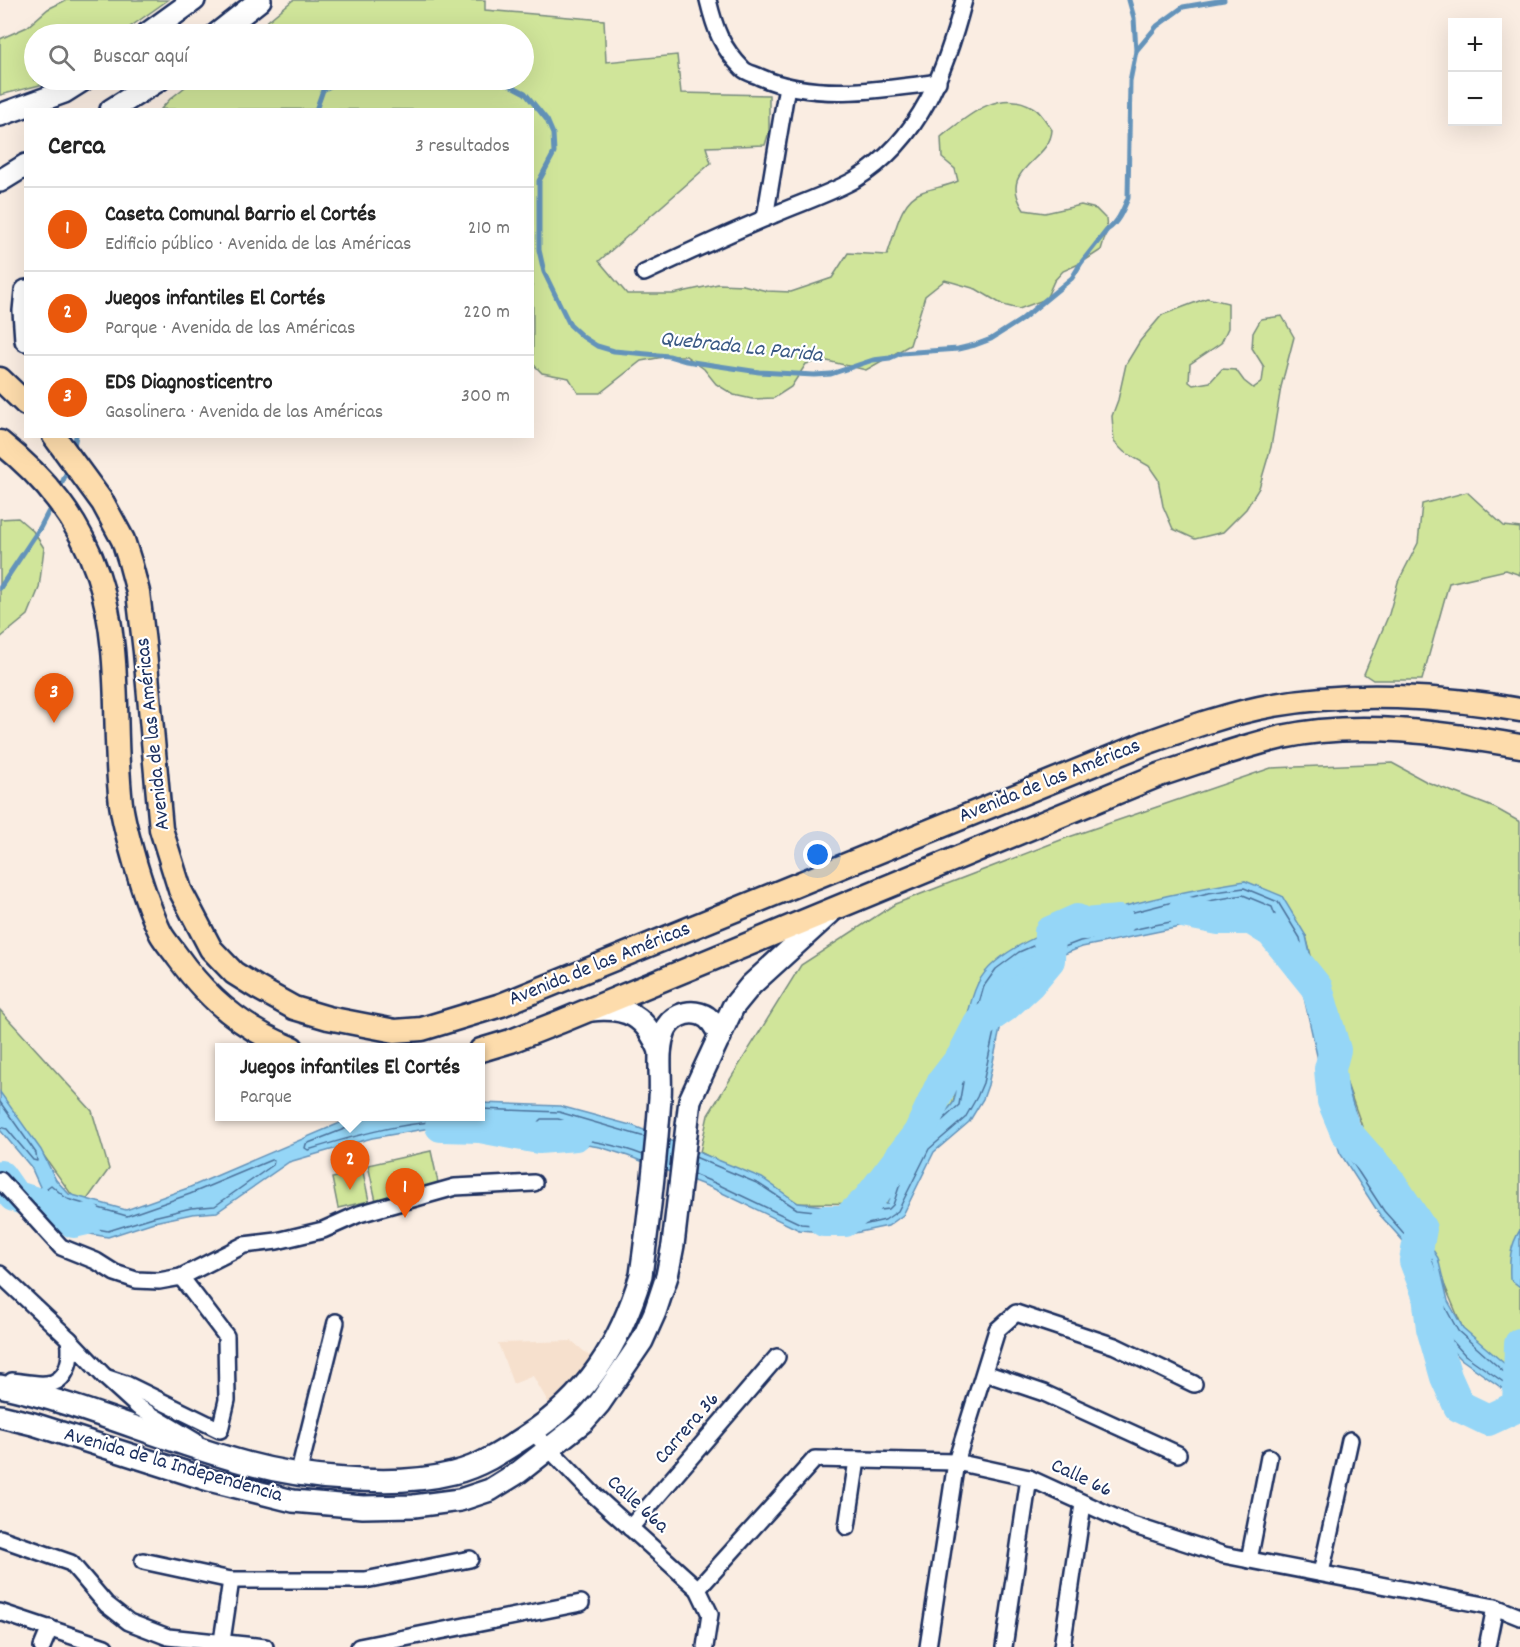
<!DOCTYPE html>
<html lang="es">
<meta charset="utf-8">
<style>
:root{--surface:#fff;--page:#f2f2f2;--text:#222;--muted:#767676;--line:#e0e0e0;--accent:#ea580c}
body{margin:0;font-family:Dekko,sans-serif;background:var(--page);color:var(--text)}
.controls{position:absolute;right:18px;top:18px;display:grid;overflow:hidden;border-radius:0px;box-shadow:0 6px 24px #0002}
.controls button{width:54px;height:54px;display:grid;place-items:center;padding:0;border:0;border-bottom:2px solid var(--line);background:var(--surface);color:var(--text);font:30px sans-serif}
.you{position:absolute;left:818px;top:855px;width:21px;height:21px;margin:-15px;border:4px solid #fff;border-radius:50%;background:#1a73e8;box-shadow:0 0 0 9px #1a73e833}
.badge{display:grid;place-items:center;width:39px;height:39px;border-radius:50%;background:var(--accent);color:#fff;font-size:20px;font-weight:700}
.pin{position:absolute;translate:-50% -50px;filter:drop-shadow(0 2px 3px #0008)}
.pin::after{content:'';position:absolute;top:32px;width:21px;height:18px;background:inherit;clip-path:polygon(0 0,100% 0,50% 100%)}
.popup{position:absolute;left:215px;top:1043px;width:270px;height:78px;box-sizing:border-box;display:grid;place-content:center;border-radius:0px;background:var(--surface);filter:drop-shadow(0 2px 4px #0005);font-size:20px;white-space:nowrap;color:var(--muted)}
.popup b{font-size:22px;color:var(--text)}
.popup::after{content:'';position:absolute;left:50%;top:100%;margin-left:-12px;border:12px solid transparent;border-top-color:var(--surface)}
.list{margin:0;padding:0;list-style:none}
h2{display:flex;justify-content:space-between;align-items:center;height:78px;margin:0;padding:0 24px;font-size:26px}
h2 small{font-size:20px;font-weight:400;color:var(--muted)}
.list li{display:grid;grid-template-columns:39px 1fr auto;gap:18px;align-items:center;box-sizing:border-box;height:84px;padding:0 24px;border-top:2px solid var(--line)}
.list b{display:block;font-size:22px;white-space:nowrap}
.list p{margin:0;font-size:20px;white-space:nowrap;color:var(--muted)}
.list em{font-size:20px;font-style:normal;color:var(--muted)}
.icon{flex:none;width:33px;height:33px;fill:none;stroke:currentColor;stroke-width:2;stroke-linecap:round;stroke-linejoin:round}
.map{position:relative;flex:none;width:1520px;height:1647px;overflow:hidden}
.search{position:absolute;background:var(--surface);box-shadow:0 6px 24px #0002;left:24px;top:24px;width:510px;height:66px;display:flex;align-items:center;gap:15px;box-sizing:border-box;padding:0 21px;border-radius:33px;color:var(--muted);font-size:22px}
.panel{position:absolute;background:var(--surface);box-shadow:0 6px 24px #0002;left:24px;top:108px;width:510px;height:330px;border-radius:0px}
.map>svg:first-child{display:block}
</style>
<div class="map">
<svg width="1520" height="1647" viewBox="0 0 1520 1647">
<rect width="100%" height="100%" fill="#faede2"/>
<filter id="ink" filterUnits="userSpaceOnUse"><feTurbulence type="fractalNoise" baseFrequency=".0167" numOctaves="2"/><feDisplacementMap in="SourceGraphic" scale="12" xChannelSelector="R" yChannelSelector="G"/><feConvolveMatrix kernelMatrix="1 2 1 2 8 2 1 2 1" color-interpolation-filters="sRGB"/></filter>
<g filter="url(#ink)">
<path fill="#f6e0cd" d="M572,1341l28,24 -45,49 -22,-38 -20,8 -15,-41z"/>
<g fill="#d0e59a" stroke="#768a7c" stroke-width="1.5">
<path d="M66,0h102l-48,34h-86v46h22l-4,2 -52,13v-56l27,-12 21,-18z"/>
<path d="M293,0h192v10l119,10 2,42 71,-7 4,38 88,2v37l-4,13 -59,2 5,16 -112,98 28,33h46l45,-10 25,1 24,6 24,1 41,-14 16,-25 39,2c8,-20 12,-55 35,-63 13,-5 24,-5 36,-11l-3,-12 -13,-11 -1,-21c25,-20 59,-51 93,-29 7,4 13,15 18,22 -2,32 -56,38 -28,80l21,3 36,-8 15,4 10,10 1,11 -6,20 -20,13 -18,8 -9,10 -8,18 -27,10 -16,-4 -27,-16 -31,-9 -20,16 -15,49 -44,25 -43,-10 -17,4 -15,23 -17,11 -22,1 -18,-4 -18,-11 -12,-15 -18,-13h-17l-28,5 -41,32h-22l-9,-15 -27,-5 -9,-9 -1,-254 -371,-1 9,-10 24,-19h330v-46h-272z"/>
<path d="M1207,298l21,5v25l-7,15 -31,21 -1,18 4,3 17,-3 12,-13 14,1 8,11 9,7 9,-6 2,-15 -12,-19 1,-15 8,-14 21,-3 12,21 -13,50 -10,60 -12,41 -13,21 -23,23 -28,7 -22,-10 -10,-23 -5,-27 -9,-13 -25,-14 -10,-10 -2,-26 6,-16 8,-36 14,-23 22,-26z"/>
<path d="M1467,492l37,34 16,2v47l-14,-5 -57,13 -27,97h-49l-9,-6 25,-60 9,-32 20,-39 4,-39z"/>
<path d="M18,518l15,13 11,17 -5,40 -11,27 -28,23v-119z"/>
<path d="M1392,763l35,19 68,26 25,14v551l-18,-10 -28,-8 -53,-126 -44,-60 -42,-119 -29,-114 -61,-55 -267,102 -25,120 -66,101 -89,-1 -98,-51 8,-37 93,-150 94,-61 171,-66 205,-70z"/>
<path d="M0,1010l92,101 17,58 -28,39 -81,-114z"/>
<path d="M431,1151l8,36 -63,14 -8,-36z"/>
<path d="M363,1172l6,29 -31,7 -6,-30z"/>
</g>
<g fill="#95d6f7" stroke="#6493ba" stroke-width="1.5">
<path d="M1245,881l37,15 24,40 20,88 17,47 25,85 39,52 31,50 10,43 15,27 57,49v20l-11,-4 -48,-34 -29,-31 -17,-67 -10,-18 -25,-28 -40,-62 -16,-50 -6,-43 -17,-76 -19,-39 -10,-13 -21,-13h-32l-137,28 -33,13 -30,22 -14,24 -17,79 -5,14 -14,23 -35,30 -31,63 -15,11 -38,8 -51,-4 -87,-42 -84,-32 -28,-9 -61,-9 -59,-11 -38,-1 -70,12 -83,24 -72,50 -25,2 -38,8 -46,15 -18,-3 -23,-9 -18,-18 -18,-40 -31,-37v-38l41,58 15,30 13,14 57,16 62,-22 152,-65 24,-6 117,-1v-13l79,3 74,20 128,52 36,25 43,5 46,-4c8,-25 14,-50 31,-70 10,-11 27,-18 35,-31 3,-5 3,-15 4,-22 6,-30 8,-71 21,-98 29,-59 204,-92 267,-102z"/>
<path d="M1520,1230v57l-10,-8c-1,-19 0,-33 10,-49z"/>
</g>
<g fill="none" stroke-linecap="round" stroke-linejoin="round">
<g stroke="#4c729b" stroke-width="1.5">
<path d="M1243,895l29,12 3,8 -3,1 -21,-10h-32l-20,3 -3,-2 1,-4z"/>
<path d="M989,1004l2,3 -7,32 -3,2 -3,-3 8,-32z"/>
<path d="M0,1102l36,51 1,8 -4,-1 -26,-31 -7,-2"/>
<path d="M481,1109l78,3 86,25"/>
<path d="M360,1116l-3,8 -51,20 -1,4 3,2c55,-17 112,-33 170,-29 21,1 42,8 63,12 36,6 68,9 102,22"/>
<path d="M541,1119h17l18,5 1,4 -3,2 -34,-5 -2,-3z"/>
<path d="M271,1160l3,1 -1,4 -58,41 -24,2 -38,9 -45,14 -16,-3 -22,-8 -16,-16 -7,-16 4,-3 16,14 60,17 63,-22z"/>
<path d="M693,1174l22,9 86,41 49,4 35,-8 13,-9 31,-62 36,-31 12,-21 6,-14 17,-80 14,-25 32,-24 34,-13 75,-16 63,-12h33l26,15 10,15 14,27 3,1 2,-3 -6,-30 -22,-36 -34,-14 -36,5 -129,33 -60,26 -23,17 -12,17 -11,38 -14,81 -35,32 -16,23 -15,45 -4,4 -47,5 -45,-5 -38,-25 -64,-27"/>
<path d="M1520,1382l-6,-1 -56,-50 -15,-28 -11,-43 -30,-48 -40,-53 -35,-113 -4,-1 -1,3 8,54 15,49 39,60 25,28 11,19 18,67 27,30 47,33 8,3"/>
</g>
<g stroke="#6493ba" stroke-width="5">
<path d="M1129,0l5,18 2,33"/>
<path d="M500,80l25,13 22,27 6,14 1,19 -15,28v69l5,22 26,53 13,12 14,9 17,5 55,5 17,5 73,11 55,3 17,-1 42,-14 17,-2 11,-5 57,-4 17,-4 16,-6 30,-19 51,-42 9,-15 26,-33c11,-7 16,-20 21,-32l2,-117 6,-30 21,-25 26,-19 41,-7"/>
<path d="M316,110l7,-20 17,-10"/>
<path d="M73,450l3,-14"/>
<path d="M58,492l11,-25"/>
<path d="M0,588l40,-60 13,-25"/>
</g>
<g stroke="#95d6f7" stroke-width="32">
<path d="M1183,912l36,7h32l21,13 45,56 18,62 -5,19 3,32 13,31 44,50 31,47 -6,32 13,34 4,33 14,49 13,29 29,14 30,-14 2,-62"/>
<path d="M441,1126l39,1 59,11 37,-3"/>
<path d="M0,1176l14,20 35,11 25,15 13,-3"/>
<path d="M824,1221h21l23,-21 51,-67 23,-50 20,-26 17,-33 26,-18 24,-22 20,-24 1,-28 27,-12 7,4 35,-3"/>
</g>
<g stroke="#1b2f5e" stroke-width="20">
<g id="minor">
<path d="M708,0c7,29 13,47 35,69 4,4 11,5 17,8 54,24 121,13 178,5"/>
<path d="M765,218l22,-132"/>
<path d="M644,273c43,-20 85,-40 129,-58 25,-11 61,-23 83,-36 65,-40 90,-109 108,-179"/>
<path d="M0,1180l61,67 35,14 19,12 21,7 23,1 22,-4 63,-32 33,-4 46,-11 36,-16 96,-27 79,-4"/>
<path d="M0,1274l69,65 36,38 33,30 57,34"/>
<path d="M985,1373l59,20 134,61"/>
<path d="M105,1377l21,7 94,46 7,-30 -1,-64 -45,-59"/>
<path d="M12,1381c10,1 23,4 34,3 23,-1 26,-28 23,-45"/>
<path d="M533,1432l60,62 105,95 12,25 -5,33"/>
<path d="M298,1475l38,-153"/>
<path d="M847,1527l10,-67"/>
<path d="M630,1528l147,-171"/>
<path d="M0,1538l71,25 35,41 23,18 39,15 97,10"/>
<path d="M1249,1560l20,-103"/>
<path d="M143,1561l88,19h134l105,-21"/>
<path d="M1321,1573l29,-133"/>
<path d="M698,1589l117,-130 141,3 73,16 103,47 92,30 271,52 25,10"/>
<path d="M0,1612l105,35"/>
<path d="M222,1641l9,-61"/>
<path d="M42,1647l8,-19"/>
<path d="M359,1647l222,-44"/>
<path d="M928,1647l28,-185 41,-132 19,-17 99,33 79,38"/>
<path d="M1004,1647l25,-169"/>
<path d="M1062,1647l21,-143"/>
<path d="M1487,1647l8,-40"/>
</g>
</g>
<g stroke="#1b2f5e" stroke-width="26">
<g id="secondary">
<path d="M147,34l47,-34"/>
<path d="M217,34l43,-34"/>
<path d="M111,110l48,-30"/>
<path d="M0,115l64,-23 19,-12"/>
<path d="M0,181l26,-16"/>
<path d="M26,291l-2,20 2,29"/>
<path d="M591,1010c37,-4 55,7 69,41"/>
<path d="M0,1386c84,18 163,55 246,77 33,9 65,14 99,16 36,3 72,3 108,-6 26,-6 49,-21 72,-36 62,-40 95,-92 116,-162 8,-58 15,-118 19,-177 2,-23 -4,-46 5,-68 6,-13 21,-20 35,-16 11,3 16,13 20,23"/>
<path d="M0,1416l33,8 176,56 84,21 70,6 51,-1 46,-6 30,-10 29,-18 65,-51 15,-17 43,-63 13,-29 12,-36 6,-31 17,-145 43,-93 18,-22 79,-72"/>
</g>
</g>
<g stroke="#1b2f5e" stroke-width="27">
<g id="primary">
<path d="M0,379l26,25"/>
<path d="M54,436l49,67 20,37 7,22 8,30 7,60 16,177 19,61 31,59 23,24 24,15 36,20 34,10 67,13 27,-2 79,-24 645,-262c42,-15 84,-30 128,-38 78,-14 168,-9 246,5"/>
<path d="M0,442c45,36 79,77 98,133 25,75 14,152 23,229 3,21 9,41 15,62 7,23 14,46 25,68 4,7 11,15 16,22 29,41 67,74 115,92"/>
<path d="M481,1050l30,-9 51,-20 597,-246c40,-13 81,-28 123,-38 76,-17 162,-4 238,9"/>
</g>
</g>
<use href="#minor" stroke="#fff" stroke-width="15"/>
<use href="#secondary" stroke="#fff" stroke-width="21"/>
<use href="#primary" stroke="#fddcac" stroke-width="22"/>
</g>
</g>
<g text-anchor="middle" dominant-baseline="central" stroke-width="4.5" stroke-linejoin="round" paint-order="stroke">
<g font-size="21" fill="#1b2f5e" stroke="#fff">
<text transform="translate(154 734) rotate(-96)">Avenida de las Américas</text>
<text transform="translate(1050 782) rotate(-22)">Avenida de las Américas</text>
<text transform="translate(600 965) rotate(-22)">Avenida de las Américas</text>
<text transform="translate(688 1429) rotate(-49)">Carrera 36</text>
<text transform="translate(173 1466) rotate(16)">Avenida de la Independencia</text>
<text transform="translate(1081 1479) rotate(25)">Calle 66</text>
<text transform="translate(637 1505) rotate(42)">Calle 66a</text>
</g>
<g font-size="22" font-style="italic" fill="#3a5984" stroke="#fff">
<text transform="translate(741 348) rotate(6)">Quebrada La Parida</text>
</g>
</g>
</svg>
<div class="controls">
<button>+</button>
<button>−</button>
</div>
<div class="you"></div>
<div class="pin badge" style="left:405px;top:1218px">1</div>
<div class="pin badge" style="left:350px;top:1190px">2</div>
<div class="popup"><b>Juegos infantiles El Cortés</b>Parque</div>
<div class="pin badge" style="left:54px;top:723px">3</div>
<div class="search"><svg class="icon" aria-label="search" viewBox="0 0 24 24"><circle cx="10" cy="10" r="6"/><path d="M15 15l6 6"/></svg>Buscar aquí</div>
<section class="panel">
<h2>Cerca<small>3 resultados</small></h2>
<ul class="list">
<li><span class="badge">1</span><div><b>Caseta Comunal Barrio el Cortés</b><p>Edificio público · Avenida de las Américas</p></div><em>210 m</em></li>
<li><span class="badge">2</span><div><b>Juegos infantiles El Cortés</b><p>Parque · Avenida de las Américas</p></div><em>220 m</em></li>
<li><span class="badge">3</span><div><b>EDS Diagnosticentro</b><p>Gasolinera · Avenida de las Américas</p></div><em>300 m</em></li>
</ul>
</section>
</div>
